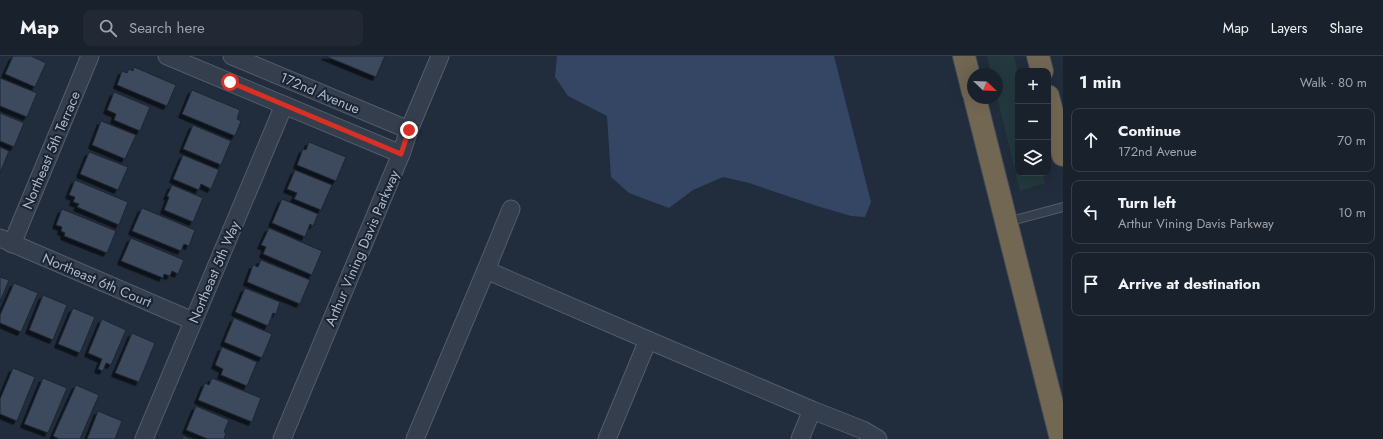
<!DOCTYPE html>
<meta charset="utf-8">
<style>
:root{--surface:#19212d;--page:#222935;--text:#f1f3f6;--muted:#9fa3aa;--line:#373e49}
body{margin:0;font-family:Jost,sans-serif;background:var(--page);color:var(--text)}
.controls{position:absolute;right:12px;top:12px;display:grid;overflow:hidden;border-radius:8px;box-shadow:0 4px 16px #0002}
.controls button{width:36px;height:36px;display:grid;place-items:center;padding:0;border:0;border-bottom:1px solid var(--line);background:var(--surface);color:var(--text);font:20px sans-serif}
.compass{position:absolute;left:967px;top:12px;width:36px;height:36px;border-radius:50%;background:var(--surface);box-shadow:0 4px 16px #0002;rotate:113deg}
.stop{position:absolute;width:12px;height:12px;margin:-9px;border:3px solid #d93025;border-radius:50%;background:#fff}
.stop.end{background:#d93025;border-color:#fff;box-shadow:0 1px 4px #0008}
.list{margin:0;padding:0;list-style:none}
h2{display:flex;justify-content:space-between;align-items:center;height:52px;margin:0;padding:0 16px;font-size:17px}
h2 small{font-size:13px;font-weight:400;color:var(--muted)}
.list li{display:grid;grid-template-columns:26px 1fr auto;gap:12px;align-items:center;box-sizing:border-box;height:64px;margin:0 8px 8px;padding:0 8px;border:1px solid var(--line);border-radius:8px}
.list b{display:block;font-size:15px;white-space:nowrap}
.list p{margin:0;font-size:13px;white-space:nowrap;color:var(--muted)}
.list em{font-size:13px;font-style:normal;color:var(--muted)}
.icon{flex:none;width:22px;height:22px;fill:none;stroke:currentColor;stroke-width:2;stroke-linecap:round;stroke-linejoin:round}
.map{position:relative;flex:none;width:1063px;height:383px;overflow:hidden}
header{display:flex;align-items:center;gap:24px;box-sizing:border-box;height:56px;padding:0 20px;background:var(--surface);border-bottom:1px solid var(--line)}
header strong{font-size:19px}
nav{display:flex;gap:22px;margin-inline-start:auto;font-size:14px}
.search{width:280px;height:36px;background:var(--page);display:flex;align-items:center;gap:10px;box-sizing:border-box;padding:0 14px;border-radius:8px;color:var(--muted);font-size:15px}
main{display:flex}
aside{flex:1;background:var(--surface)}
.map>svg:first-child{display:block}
</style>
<header>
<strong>Map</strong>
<div class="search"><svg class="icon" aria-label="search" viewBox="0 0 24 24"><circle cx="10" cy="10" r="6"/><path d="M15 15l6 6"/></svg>Search here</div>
<nav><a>Map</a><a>Layers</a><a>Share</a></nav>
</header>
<main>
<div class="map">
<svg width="1063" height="383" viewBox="0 0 1063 383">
<defs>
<filter id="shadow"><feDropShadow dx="-3.5" dy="3.5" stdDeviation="0" flood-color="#0009"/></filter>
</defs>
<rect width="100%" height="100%" fill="#212c3c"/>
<path fill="#23393d" d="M987,0h27l4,17v100h24l3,10 -25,8 -23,-94v-23h-6z"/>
<path fill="#344664" d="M557,0h277l37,146 -6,15 -14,-1 -34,-10 -68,-23 -26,-6 -30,13 -24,18 -40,-15 -18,-16 -4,-61 -39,-20 -13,-19z"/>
<g fill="#3d4a5b" stroke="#1c2533" filter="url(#shadow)">
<path d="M13,0h18l15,7 -11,24 -30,-13z"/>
<path d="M325,0h60l-9,21z"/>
<path d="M134,11l42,18 -9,21 -50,-21 5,-14 5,2 2,-4 4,2z"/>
<path d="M0,22l37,15 -10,24 -27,-11z"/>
<path d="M192,34l48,20 -3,9 4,2 -6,15 -53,-22z"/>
<path d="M114,36l36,15 -10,24 -26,-11 2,-6 -9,-4z"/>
<path d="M0,57l24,10 -10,24 -14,-6z"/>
<path d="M101,65l35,14 -11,24 -33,-14z"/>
<path d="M193,69l38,16 -10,24 -38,-16z"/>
<path d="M309,86l37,15 -10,24 -39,-16 6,-16 3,1z"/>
<path d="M0,91l9,4 -9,22z"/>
<path d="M89,96l39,15 -10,23 -38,-16z"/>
<path d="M183,99l36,15 -8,19 -10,-5 -2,6 -26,-11z"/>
<path d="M295,114l37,15 -11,25 -27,-11 3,-6 -10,-4z"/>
<path d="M75,124l53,22 -9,23 -42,-18 2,-3 -6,-2 2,-5 -6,-2z"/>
<path d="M172,129l31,13 -10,24 -29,-12 5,-13 -2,-1z"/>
<path d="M282,143l36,15 -5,12 -3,-2 -5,13 -33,-14z"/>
<path d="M142,152l53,22 -6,16 -5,-2 -3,7 -49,-20z"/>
<path d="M62,153l54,22 -9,22 -43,-17 1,-3 -4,-2 1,-4 -6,-2z"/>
<path d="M269,172l53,23 -10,24 -49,-21 3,-7 -5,-2z"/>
<path d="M131,182l53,22 -6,14 -6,-3 -2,5 -6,-2 -1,4 -42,-17z"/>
<path d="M261,204l49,20 -10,24 -53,-22 6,-17 5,2z"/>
<path d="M0,221l9,3 -9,22z"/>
<path d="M14,227l24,10 -17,39 -21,-9v-8z"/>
<path d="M245,232l35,14 -4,12 -3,-1 -5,13 -33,-14z"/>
<path d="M43,239l24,10 -14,35 -24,-10z"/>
<path d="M73,252l22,9 -15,36 -22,-9z"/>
<path d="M234,262l38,16 -10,24 -38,-16z"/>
<path d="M102,263l24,11 -15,35 -5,-2 -3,8 -5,-2 4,-10 -14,-6z"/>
<path d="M132,277l23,10 -16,39 -24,-9z"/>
<path d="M222,291l35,15 -10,24 -26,-11 2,-6 -8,-4z"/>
<path d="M13,312l22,9 -18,44 -17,-7v-15z"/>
<path d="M43,322l24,10 -19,45 -24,-9z"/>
<path d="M212,322l49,20 -9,24 -54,-22 7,-17 4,2z"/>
<path d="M76,329l23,10 -19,44h-21l-6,-3z"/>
<path d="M196,350l33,14 -5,12 2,1 -2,6h-16l-22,-9z"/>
<path d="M98,355l24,10 -7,18h-28z"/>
<path d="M183,380l9,3h-10z"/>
</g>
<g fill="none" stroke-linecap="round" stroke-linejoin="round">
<g stroke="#535c6a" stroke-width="10">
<path id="lane" d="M1007,166l56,-15"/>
</g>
<g stroke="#535c6a" stroke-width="19">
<g id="street">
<path d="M167,0l234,98"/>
<path d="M232,0l177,74"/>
<path d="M0,182l193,83"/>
<path d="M12,188l78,-188"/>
<path d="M486,214l25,-61"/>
<path d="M144,383l140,-334"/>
<path d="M282,383l119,-285 8,-24 31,-74"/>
<path d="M415,383l71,-169 162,70"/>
<path d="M607,383l41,-99 164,70 51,20 15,9"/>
<path d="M800,383l12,-29"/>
</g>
</g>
<g stroke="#404957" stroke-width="24">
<g id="highway">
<path d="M964,0l9,36"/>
<path d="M1038,0l4,15"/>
<path d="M1048,40l15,59"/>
<path d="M975,42l86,341"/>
</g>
</g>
<use href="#lane" stroke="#353e4c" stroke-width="8"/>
<use href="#street" stroke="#353e4c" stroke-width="17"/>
<use href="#highway" stroke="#726752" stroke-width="22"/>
</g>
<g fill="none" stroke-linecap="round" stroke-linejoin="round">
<path stroke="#d93025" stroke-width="5" d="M230,26l171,72 8,-24"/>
</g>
<g text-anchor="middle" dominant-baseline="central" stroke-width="4" stroke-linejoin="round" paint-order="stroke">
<g font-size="14" fill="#b0b9c8" stroke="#1a2331">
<text transform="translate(320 37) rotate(23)">172nd Avenue</text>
<text transform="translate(51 94) rotate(-67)">Northeast 5th Terrace</text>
<text transform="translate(362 192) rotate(-67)">Arthur Vining Davis Parkway</text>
<text transform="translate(214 216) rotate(-67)">Northeast 5th Way</text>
<text transform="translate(97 224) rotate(23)">Northeast 6th Court</text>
</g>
</g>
</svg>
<div class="controls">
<button>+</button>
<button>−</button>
<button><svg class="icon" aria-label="layers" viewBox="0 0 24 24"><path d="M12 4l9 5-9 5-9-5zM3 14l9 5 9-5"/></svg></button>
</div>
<svg class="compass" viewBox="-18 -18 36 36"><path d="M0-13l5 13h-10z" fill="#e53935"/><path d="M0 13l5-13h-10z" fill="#9fa3aa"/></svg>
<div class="stop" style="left:230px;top:26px"></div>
<div class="stop end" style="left:409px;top:74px"></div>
</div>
<aside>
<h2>1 min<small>Walk · 80 m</small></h2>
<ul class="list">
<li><svg class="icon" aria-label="ahead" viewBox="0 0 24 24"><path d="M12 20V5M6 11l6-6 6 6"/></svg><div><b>Continue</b><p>172nd Avenue</p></div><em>70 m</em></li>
<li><svg class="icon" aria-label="left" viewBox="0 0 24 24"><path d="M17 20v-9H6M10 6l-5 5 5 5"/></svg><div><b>Turn left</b><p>Arthur Vining Davis Parkway</p></div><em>10 m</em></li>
<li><svg class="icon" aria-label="arrive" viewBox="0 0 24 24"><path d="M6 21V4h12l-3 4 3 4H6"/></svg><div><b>Arrive at destination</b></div></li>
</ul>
</aside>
</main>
